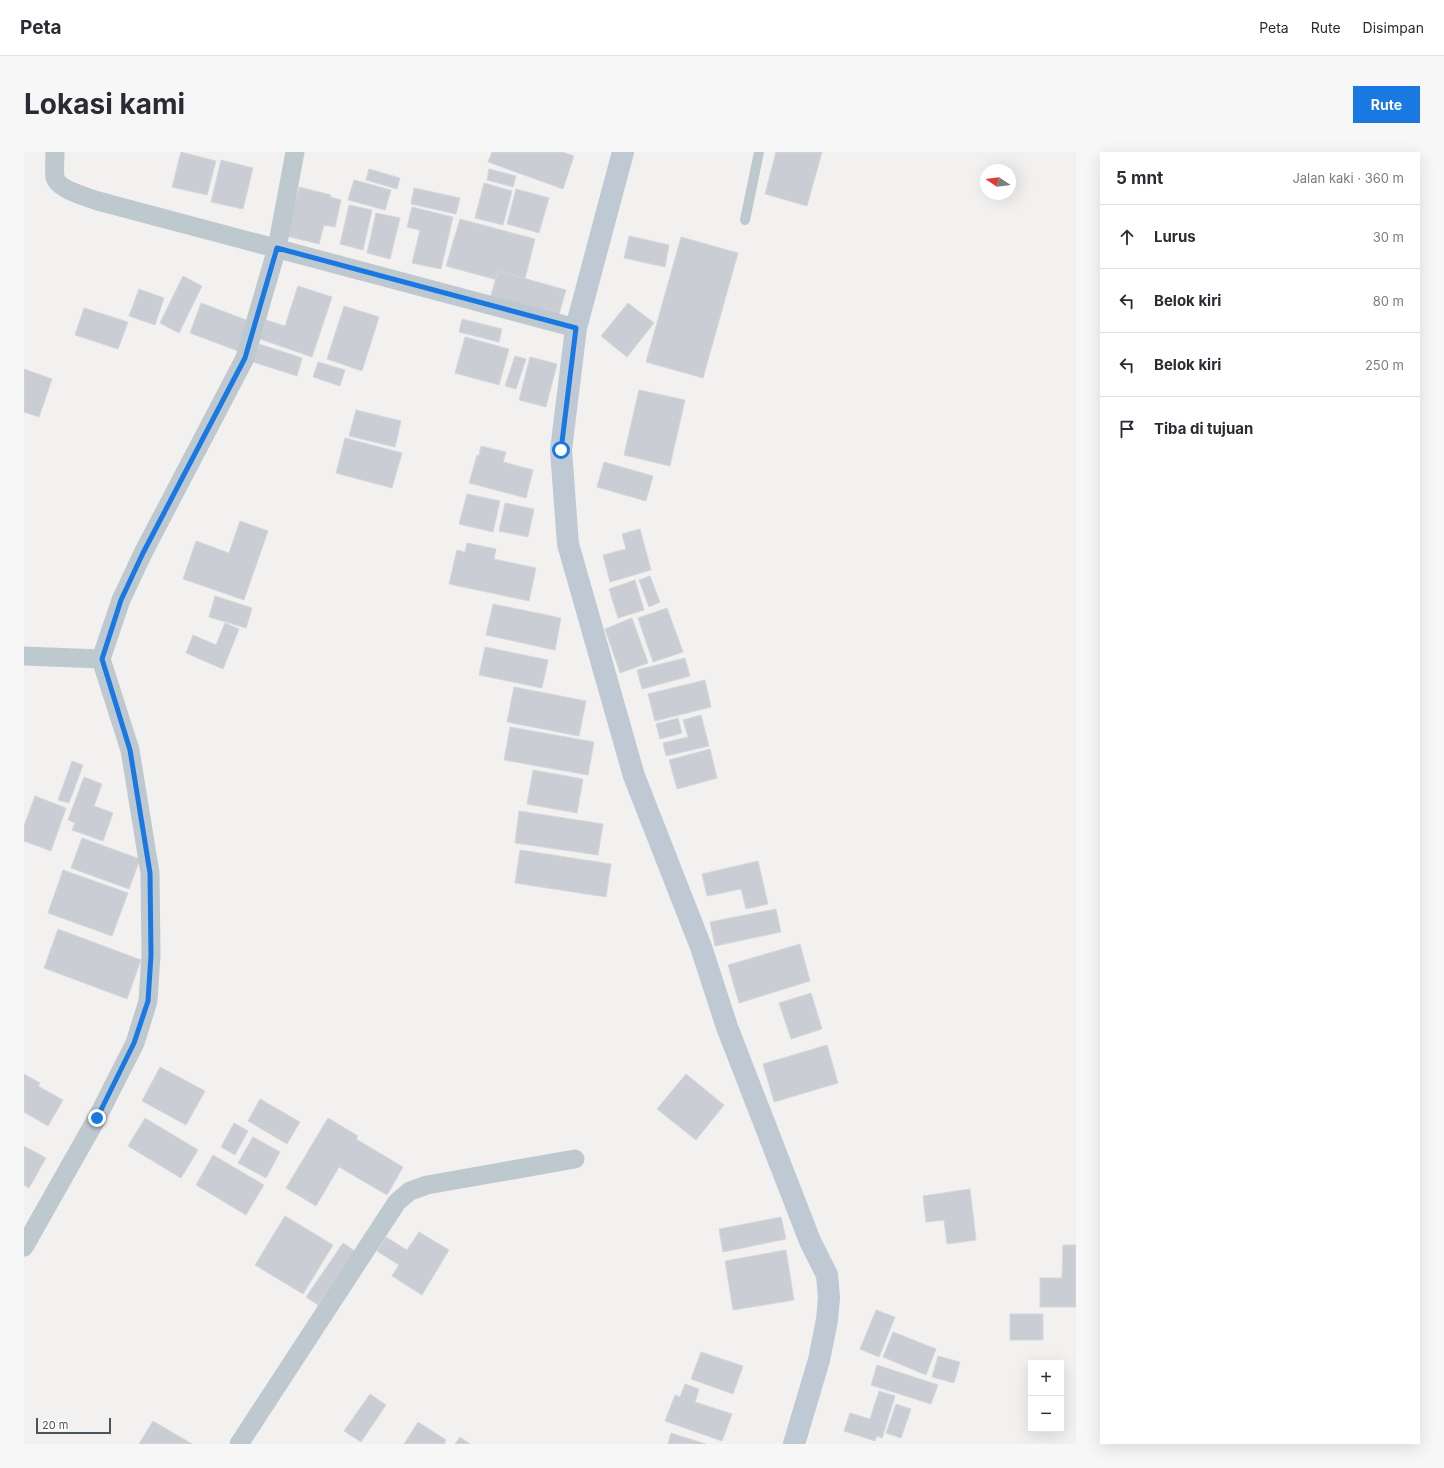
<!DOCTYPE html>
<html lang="id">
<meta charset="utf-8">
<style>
:root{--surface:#fff;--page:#f7f7f7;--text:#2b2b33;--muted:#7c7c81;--line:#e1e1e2;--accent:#1a78e3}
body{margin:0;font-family:Inter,sans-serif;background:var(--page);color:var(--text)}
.controls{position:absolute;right:12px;bottom:12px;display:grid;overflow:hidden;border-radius:0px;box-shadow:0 4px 16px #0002}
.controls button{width:36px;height:36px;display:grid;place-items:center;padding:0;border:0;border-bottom:1px solid var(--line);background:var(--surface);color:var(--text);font:20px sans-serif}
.compass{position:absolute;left:956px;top:12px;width:36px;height:36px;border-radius:50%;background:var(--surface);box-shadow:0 4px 16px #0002;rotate:283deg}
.scale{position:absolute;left:12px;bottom:10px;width:75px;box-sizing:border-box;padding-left:4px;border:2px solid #48545e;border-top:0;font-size:11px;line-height:14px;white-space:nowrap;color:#48545e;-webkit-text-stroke:3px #fff;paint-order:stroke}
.stop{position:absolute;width:12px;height:12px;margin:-9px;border:3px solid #1a78e3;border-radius:50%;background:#fff}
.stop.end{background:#1a78e3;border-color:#fff;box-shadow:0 1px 4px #0008}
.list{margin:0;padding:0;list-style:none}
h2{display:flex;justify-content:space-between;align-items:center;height:52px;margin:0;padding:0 16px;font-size:17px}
h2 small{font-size:13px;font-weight:400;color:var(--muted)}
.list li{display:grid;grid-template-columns:26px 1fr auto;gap:12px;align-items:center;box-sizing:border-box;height:64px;padding:0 16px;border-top:1px solid var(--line)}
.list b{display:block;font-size:15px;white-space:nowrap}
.list em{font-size:13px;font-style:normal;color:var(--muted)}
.icon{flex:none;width:22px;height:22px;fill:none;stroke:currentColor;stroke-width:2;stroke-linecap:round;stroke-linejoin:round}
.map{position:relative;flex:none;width:1052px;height:1292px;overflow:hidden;border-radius:0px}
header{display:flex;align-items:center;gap:24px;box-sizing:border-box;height:56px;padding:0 20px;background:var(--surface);border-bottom:1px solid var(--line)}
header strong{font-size:19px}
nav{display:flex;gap:22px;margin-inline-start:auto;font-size:14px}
.intro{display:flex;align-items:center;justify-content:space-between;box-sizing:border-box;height:96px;padding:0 24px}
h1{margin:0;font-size:28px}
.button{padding:10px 18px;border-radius:0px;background:var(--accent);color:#fff;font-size:14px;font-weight:700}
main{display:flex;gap:24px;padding:0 24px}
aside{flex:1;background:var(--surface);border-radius:0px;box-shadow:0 4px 16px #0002}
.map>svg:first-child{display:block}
</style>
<header>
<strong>Peta</strong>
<nav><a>Peta</a><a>Rute</a><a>Disimpan</a></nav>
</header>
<div class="intro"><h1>Lokasi kami</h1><a class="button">Rute</a></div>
<main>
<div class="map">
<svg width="1052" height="1292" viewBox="0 0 1052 1292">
<rect width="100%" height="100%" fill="#f3f0f0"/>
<g fill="#cacdd3" stroke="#d4d7dc">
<path d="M157,0l35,9 -9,34 -35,-8z"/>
<path d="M468,0h70l12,4 -11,33 -75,-27z"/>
<path d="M752,0h46l-15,54 -42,-12z"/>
<path d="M197,8l32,8 -10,41 -32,-7z"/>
<path d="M345,17l31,9 -3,11 -31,-9z"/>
<path d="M465,17l27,7 -3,11 -26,-7z"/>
<path d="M330,28l37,10 -6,20 -37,-10z"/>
<path d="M460,31l28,8 -9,34 -28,-7z"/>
<path d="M275,35l32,8 -1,2 11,3 -6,27 -11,-2 -5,19 -33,-8z"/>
<path d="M390,36l46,10 -4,16 -45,-10z"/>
<path d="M492,37l33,9 -10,35 -32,-9z"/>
<path d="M325,53l23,5 -9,40 -23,-6z"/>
<path d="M388,55l41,10 -12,52 -29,-6 8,-33 -13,-3z"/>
<path d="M352,61l24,5 -10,41 -23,-6z"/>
<path d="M436,67l75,20 -12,48 -77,-21z"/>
<path d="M605,84l40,9 -4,22 -41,-9z"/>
<path d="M657,85l57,16 -35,125 -57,-16z"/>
<path d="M474,119l68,19 -9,31 -68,-19z"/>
<path d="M159,124l19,10 -23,47 -19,-10z"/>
<path d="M274,134l34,11 -20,60 -52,-18 6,-19 19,6z"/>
<path d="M115,137l25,9 -9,27 -26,-9z"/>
<path d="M177,151l48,18 -11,30 -48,-18z"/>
<path d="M604,151l26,20 -27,34 -26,-21z"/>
<path d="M320,154l35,11 -17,54 -35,-12z"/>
<path d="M60,156l44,14 -10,27 -43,-14z"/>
<path d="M438,167l40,10 -3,13 -40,-10z"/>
<path d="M441,185l44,12 -10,36 -44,-12z"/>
<path d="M235,192l43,14 -5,18 -44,-14z"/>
<path d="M491,204l11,3 -10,30 -11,-3z"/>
<path d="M506,205l27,7 -11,43 -27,-7z"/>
<path d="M294,210l27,8 -5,16 -27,-9z"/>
<path d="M0,217l28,10 -13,38 -15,-5z"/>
<path d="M615,238l46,10 -15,66 -46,-11z"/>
<path d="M332,258l45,11 -6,26 -46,-11z"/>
<path d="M321,286l57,15 -10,35 -56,-15z"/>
<path d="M457,294l25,6 -3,10 30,8 -7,28 -57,-15 8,-28 2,1z"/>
<path d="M580,310l49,14 -7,25 -49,-14z"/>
<path d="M443,342l33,7 -7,31 -34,-8z"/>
<path d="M481,351l29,6 -6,28 -29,-6z"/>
<path d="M216,369l28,10 -24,69 -61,-21 13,-38 33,12z"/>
<path d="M616,377l11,41 -41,12 -7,-27 23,-6 -4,-15z"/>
<path d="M443,391l29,6 -2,10 42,9 -7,33 -80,-17 8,-34 8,2z"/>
<path d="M626,424l10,26 -11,5 -10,-27z"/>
<path d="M611,428l9,30 -26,8 -9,-29z"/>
<path d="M191,444l37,12 -6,20 -37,-11z"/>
<path d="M469,452l68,14 -6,32 -69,-15z"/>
<path d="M643,456l16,44 -30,10 -15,-44z"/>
<path d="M608,466l16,45 -28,10 -15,-44z"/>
<path d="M201,471l14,6 -16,40 -37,-16 7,-18 23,10z"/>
<path d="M461,495l63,13 -6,28 -63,-13z"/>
<path d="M661,506l5,18 -48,13 -5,-19z"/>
<path d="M681,528l6,27 -56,14 -7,-27z"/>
<path d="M490,535l72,14 -7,35 -72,-14z"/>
<path d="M677,563l8,31 -43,10 -3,-13 25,-6 -5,-17z"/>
<path d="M654,566l4,15 -22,6 -4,-15z"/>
<path d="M486,575l84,15 -6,33 -84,-15z"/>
<path d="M686,597l7,29 -40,11 -8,-29z"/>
<path d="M48,609l11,4 -14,38 -11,-3z"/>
<path d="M509,618l50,9 -6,34 -50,-9z"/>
<path d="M60,625l18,7 -8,22 19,7 -10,28 -31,-11 3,-7 -7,-3z"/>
<path d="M11,644l31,12 -15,43 -27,-10v-15z"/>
<path d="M495,659l84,13 -5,31 -83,-12z"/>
<path d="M58,686l58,21 -11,30 -58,-21z"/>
<path d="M496,698l91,14 -5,33 -91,-14z"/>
<path d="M734,709l10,43 -22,5 -5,-20 -34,7 -5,-22z"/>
<path d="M39,718l65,23 -16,43 -64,-23z"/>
<path d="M752,757l5,23 -66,14 -5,-24z"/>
<path d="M34,777l83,31 -14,39 -83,-31z"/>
<path d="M776,792l10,37 -71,22 -11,-38z"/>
<path d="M787,841l11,36 -31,10 -12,-36z"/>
<path d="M803,893l11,38 -64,19 -11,-38z"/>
<path d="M136,915l45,24 -19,34 -44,-24z"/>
<path d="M0,922l16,9 -2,3 25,14 -15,26 -24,-14z"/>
<path d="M662,922l38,31 -28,35 -39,-31z"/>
<path d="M236,947l40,23 -13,22 -39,-23z"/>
<path d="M121,966l53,32 -17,28 -53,-32z"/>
<path d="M304,966l30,18 -2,3 47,28 -16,28 -48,-28 -23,39 -30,-18z"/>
<path d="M210,971l14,8 -13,24 -14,-8z"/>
<path d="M229,985l27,15 -14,26 -28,-15z"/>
<path d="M0,994l22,12 -17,30 -5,-3z"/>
<path d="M189,1003l51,30 -18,30 -50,-30z"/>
<path d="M946,1037l6,51 -29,4 -3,-24 -18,2 -3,-26z"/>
<path d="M261,1064l48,29 -30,49 -48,-29z"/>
<path d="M757,1065l5,22 -63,13 -4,-23z"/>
<path d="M395,1080l30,18 -27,45 -30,-19 7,-11 -22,-14 9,-14 21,13z"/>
<path d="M319,1091l12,8 -37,54 -12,-8z"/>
<path d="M1039,1093h13v62h-36v-29h22z"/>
<path d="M762,1098l8,50 -61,10 -8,-49z"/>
<path d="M852,1158l19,7 -16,40 -19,-8z"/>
<rect x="986" y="1162" width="33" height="26"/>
<path d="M869,1180l43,17 -10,26 -43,-18z"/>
<path d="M677,1200l42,14 -10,28 -42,-15z"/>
<path d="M914,1204l22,6 -6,21 -22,-6z"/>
<path d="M853,1213l61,20 -7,19 -60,-19z"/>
<path d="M661,1232l14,5 -4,13 37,12 -10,27 -57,-20 10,-26 5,2z"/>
<path d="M855,1239l16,5 -13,42 -5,-2 -2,5 -31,-10 6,-18 20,6z"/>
<path d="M346,1242l16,11 -25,37 -17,-11z"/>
<path d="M872,1252l15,5 -10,29 -15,-5z"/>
<path d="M129,1269l39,23h-53z"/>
<path d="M394,1270l28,18 -2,4h-40z"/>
<path d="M647,1281l35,11h-38z"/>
<path d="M436,1285l10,7h-15z"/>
</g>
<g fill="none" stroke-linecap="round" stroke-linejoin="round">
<path stroke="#bec8cf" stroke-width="10" d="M721,68l14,-68"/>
<g stroke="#bec8cf" stroke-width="19">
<path d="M31,0c0,8 -1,17 0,25 2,12 32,20 43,24l478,127"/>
<path d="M0,504l77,3"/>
<path d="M0,1095l73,-129 38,-75 13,-42 3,-46 -1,-82 -20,-123 -29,-91 20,-59 22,-47 102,-195 32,-110 18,-96"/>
<path d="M215,1292l158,-242 13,-11 17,-6 148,-26"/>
</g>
<path stroke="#bec9d4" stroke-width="22" d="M599,0l-47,176 -15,122 7,94 66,232 67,171 26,80 83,214 17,34 2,23 -2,22 -8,40 -25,84"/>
</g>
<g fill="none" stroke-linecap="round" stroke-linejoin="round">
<path stroke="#1a78e3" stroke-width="5" d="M73,966l37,-75 14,-42 3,-46 -1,-82 -20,-123 -28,-91 19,-59 22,-47 102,-195 32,-110 299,80 -15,122"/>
</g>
</svg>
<div class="controls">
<button>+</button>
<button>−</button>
</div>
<svg class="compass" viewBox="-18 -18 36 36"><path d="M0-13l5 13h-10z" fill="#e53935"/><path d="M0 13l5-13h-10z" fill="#7c7c81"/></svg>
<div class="scale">20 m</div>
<div class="stop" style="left:537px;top:298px"></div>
<div class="stop end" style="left:73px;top:966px"></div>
</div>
<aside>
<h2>5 mnt<small>Jalan kaki · 360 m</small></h2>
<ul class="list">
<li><svg class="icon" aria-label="ahead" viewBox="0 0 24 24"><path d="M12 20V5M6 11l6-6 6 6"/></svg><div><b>Lurus</b></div><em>30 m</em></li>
<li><svg class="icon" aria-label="left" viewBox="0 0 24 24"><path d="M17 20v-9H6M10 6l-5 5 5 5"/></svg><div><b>Belok kiri</b></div><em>80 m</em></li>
<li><svg class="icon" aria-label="left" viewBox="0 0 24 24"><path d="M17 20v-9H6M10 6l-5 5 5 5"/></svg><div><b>Belok kiri</b></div><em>250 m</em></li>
<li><svg class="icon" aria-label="arrive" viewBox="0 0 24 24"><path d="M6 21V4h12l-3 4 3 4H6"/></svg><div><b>Tiba di tujuan</b></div></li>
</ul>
</aside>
</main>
